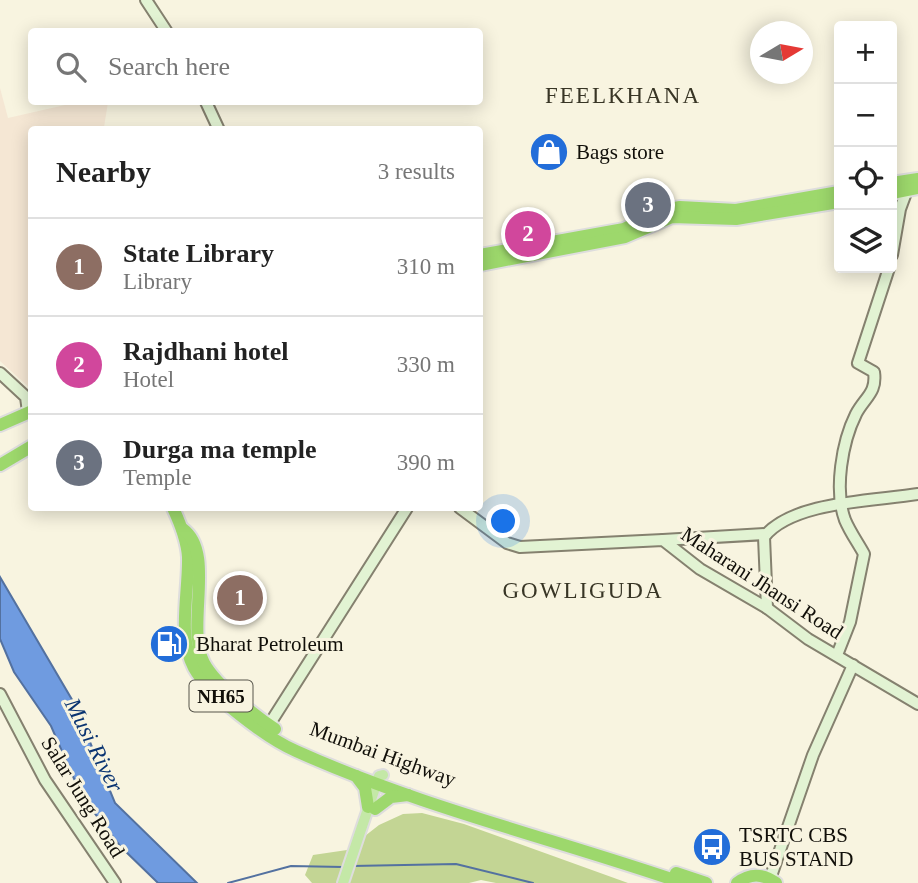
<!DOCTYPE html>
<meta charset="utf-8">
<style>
:root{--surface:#fff;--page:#f6f6f6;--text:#222;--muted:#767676;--line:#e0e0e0;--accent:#ea580c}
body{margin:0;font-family:"Times New Roman",serif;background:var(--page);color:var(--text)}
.controls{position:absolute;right:21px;top:21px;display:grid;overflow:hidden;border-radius:7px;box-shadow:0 4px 18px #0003}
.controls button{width:63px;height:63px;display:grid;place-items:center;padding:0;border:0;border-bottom:2px solid var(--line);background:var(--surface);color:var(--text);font:35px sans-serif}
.compass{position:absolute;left:750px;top:21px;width:63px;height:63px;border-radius:50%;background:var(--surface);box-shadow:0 4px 18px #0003;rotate:80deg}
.you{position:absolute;left:504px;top:522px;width:24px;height:24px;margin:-18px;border:5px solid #fff;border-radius:50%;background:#1a73e8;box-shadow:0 0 0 10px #1a73e833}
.badge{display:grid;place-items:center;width:46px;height:46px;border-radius:50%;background:var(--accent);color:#fff;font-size:23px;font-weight:700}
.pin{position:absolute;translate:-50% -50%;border:4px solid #fff;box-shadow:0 2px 7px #0006}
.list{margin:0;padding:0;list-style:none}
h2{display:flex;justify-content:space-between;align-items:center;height:91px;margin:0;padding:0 28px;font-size:30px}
h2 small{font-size:23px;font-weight:400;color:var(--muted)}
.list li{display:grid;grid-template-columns:46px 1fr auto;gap:21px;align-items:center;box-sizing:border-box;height:98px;padding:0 28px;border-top:2px solid var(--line)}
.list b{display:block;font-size:26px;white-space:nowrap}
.list p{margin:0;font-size:23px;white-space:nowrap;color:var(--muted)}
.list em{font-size:23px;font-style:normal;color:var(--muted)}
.icon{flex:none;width:38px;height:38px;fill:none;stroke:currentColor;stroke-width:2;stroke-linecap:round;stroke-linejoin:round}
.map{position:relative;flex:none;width:918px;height:883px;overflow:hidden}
.search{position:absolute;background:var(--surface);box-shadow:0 4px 18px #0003;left:28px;top:28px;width:455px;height:77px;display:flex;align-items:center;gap:18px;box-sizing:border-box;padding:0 24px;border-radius:7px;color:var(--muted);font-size:26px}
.panel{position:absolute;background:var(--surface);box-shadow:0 4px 18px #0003;left:28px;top:126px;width:455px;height:385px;border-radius:7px}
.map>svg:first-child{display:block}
</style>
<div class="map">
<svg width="918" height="883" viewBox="0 0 918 883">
<rect width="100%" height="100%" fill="#f8f4e0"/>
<path fill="#f5e7d4" d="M0,88l8,30 70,-16h30l-4,25 18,2 -90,1 -1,259 -31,-28z"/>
<path fill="#c3d594" d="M422,813l42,11 164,59h-132l-15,-3 -12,3h-157l-7,-8 8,-20 34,-5 32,-25 24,-11z"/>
<path fill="#6f9be0" stroke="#5371a0" stroke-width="2" d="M0,577l74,126 41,100 82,80h-39l-37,-36 -39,-50 -31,-71 -37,-54 -14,-33z"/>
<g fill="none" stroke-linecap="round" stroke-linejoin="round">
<g stroke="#5371a0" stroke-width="2">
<path d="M352,866l104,-2 77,19"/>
<path d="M228,883l63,-17 52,1"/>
</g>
<g stroke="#85816f" stroke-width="14">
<g id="secondary">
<path d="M146,0l21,32"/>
<path d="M206,102l13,28"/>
<path d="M892,255l8,-46 7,-19"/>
<path d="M0,373l26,24 2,15"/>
<path d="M460,508l47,35 13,4 143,-7 37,29 67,39 41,31 110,65"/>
<path d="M663,540l103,-6"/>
<path d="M767,608l-3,-71c28,-36 111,-36 154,-43"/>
<path d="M837,655l13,-33 14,-68c-6,-11 -14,-22 -19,-34 -11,-30 -3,-78 11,-106 9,-17 21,-21 18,-42l-16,-9 31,-95"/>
<path d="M0,694l45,86 70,103"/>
<path d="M269,725l138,-217"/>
<path d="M770,879l43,-124 40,-90"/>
</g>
</g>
<g stroke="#dedddd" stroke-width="14">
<path id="primary" d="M343,883l36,-107 4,-1"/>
</g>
<g stroke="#dedddd" stroke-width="16">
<g id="highway">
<path d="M892,183l26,-4"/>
<path d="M892,193l26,-5"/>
<path d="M480,255l144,-26 40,-19 16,-3 56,3 103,-18"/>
<path d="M480,265l145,-28 47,-20 64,2 103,-17"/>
<path d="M0,425l32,-14"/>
<path d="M0,465l32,-19"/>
<path d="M173,508c7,15 14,33 15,49 1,35 -11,79 6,111 15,27 74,71 102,83 124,56 259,88 387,132"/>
<path d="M183,529c33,24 2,98 21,134 12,22 50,52 71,66"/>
<path d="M356,776l9,12 3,19"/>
<path d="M375,809l16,-12 17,-2"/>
<path d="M676,873l30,10"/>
<path d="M737,883c13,-10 25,-10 39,0"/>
</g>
</g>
<use href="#secondary" stroke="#e2f3d3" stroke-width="10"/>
<use href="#primary" stroke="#c4e8a7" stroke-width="10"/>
<use href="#highway" stroke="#9dd86c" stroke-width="12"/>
</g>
<defs>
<g id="shop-disc" transform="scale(2.0125)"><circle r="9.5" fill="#226dd9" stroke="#f8f4e0"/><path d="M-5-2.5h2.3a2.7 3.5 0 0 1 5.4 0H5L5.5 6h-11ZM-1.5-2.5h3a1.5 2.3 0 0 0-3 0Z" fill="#fff"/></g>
<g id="fuel-disc" transform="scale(2.0125)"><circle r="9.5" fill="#226dd9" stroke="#f8f4e0"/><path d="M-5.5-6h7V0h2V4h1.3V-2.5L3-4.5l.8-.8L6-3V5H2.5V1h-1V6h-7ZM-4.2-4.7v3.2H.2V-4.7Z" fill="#fff"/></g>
<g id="bus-disc" transform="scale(2.0125)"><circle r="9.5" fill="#226dd9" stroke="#f8f4e0"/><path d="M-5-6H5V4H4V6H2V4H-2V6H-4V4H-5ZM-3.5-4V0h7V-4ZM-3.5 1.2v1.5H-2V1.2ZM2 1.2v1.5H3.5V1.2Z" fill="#fff"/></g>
</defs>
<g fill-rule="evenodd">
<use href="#shop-disc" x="549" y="152"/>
<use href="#fuel-disc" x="169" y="644"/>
<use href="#bus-disc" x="712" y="847"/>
</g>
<g text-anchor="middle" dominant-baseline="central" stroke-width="6" stroke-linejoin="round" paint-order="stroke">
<rect fill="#f8f4e0" stroke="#56544a" stroke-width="2" x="189.5" y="680.5" width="63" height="31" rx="5"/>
<g font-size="19" font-weight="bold" fill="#110f09">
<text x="221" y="696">NH65</text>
</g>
<g font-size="21" fill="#110f09" stroke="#f8f4e0" text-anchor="start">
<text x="576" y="152">Bags store</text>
<text x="196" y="644">Bharat Petroleum</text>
<text x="739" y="835">TSRTC CBS<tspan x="739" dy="24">BUS STAND</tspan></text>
</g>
<g font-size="21" fill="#110f09" stroke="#f8f4e0">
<text transform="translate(762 583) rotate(33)">Maharani Jhansi Road</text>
<text transform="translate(383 754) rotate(20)">Mumbai Highway</text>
<text transform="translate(83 797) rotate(58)">Salar Jung Road</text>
</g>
<g font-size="23" letter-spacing="2" fill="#383525" stroke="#f8f4e0">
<text x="623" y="95">FEELKHANA</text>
<text x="583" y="590">GOWLIGUDA</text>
</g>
<g font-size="23" font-style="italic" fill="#0a3471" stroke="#f8f4e0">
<text transform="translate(94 745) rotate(63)">Musi River</text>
</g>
</g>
</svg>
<div class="controls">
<button>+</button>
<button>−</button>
<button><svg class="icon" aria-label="locate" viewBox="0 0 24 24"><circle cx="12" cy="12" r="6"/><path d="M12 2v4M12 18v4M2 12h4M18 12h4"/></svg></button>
<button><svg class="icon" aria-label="layers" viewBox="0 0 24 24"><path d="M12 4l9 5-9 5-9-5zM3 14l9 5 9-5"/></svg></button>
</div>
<svg class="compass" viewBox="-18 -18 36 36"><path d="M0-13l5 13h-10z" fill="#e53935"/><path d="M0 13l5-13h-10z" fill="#767676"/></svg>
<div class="you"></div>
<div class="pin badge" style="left:240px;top:598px;background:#8d6e63">1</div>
<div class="pin badge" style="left:528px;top:234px;background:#d1479c">2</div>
<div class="pin badge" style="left:648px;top:205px;background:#6b7280">3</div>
<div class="search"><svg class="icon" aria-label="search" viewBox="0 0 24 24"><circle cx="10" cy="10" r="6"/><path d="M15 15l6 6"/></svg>Search here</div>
<section class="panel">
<h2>Nearby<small>3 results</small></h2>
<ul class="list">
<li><span class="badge" style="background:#8d6e63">1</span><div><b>State Library</b><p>Library</p></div><em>310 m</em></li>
<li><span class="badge" style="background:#d1479c">2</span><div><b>Rajdhani hotel</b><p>Hotel</p></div><em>330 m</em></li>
<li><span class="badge" style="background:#6b7280">3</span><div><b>Durga ma temple</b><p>Temple</p></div><em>390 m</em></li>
</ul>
</section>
</div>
